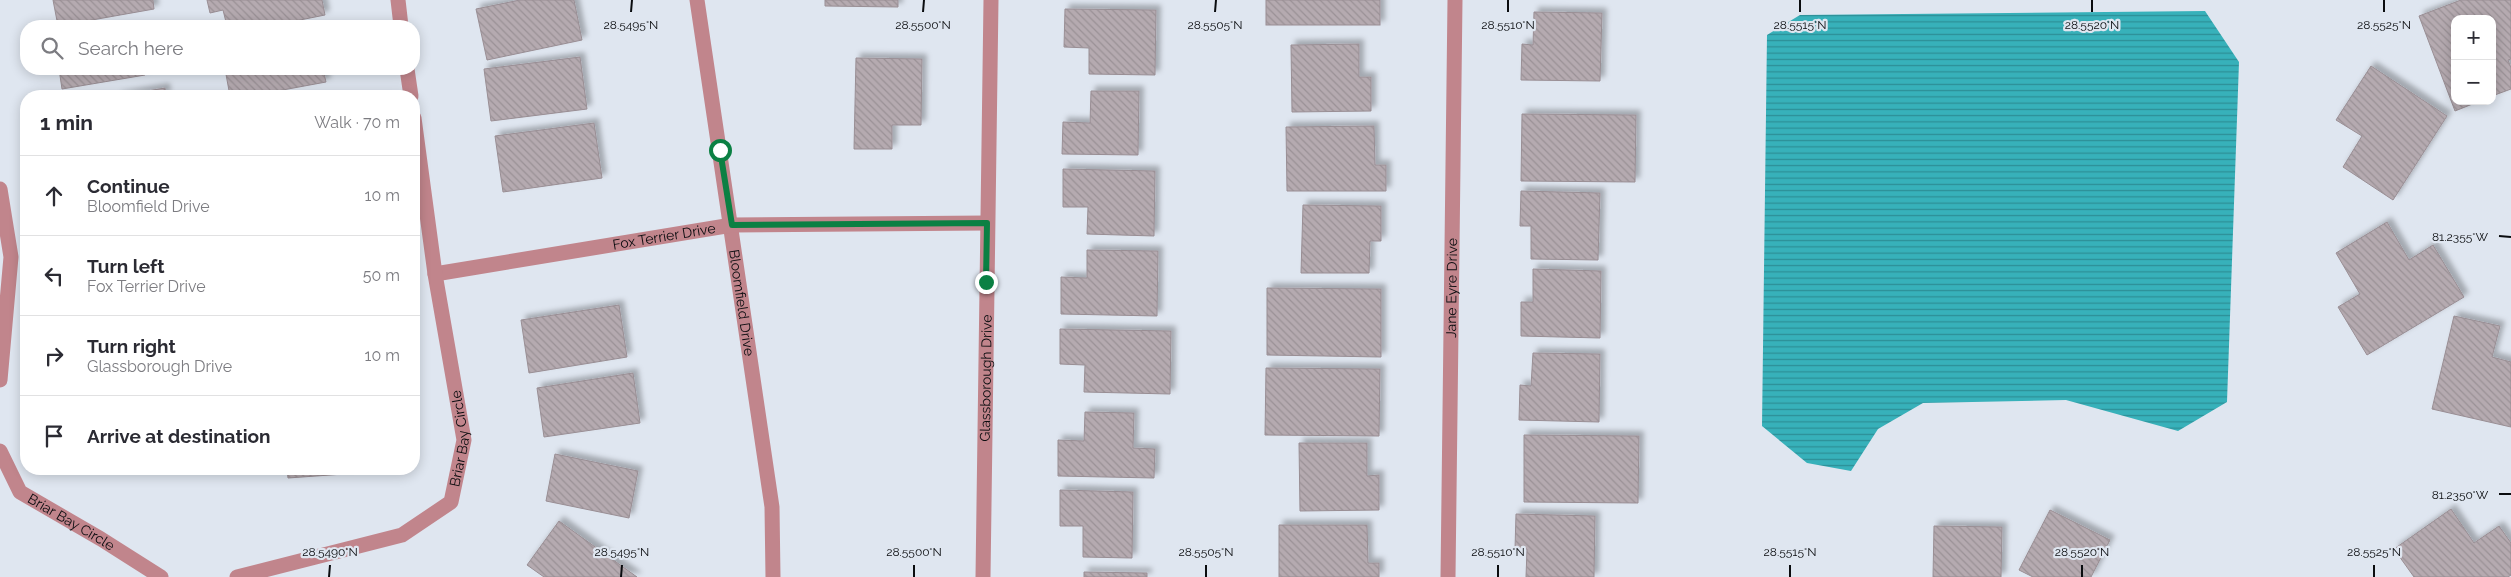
<!DOCTYPE html>
<meta charset="utf-8">
<style>
:root{--surface:#fff;--page:#f7f7f7;--text:#2b2b33;--muted:#7c7c81;--line:#e1e1e2}
body{margin:0;font-family:Raleway,sans-serif;background:var(--page);color:var(--text)}
.controls{position:absolute;right:15px;top:15px;display:grid;overflow:hidden;border-radius:10px;box-shadow:0 2px 12px #0003}
.controls button{width:45px;height:45px;display:grid;place-items:center;padding:0;border:0;border-bottom:1px solid var(--line);background:var(--surface);color:var(--text);font:25px sans-serif}
.stop{position:absolute;width:15px;height:15px;margin:-11px;border:4px solid #0b8043;border-radius:50%;background:#fff}
.stop.end{background:#0b8043;border-color:#fff;box-shadow:0 1px 5px #0008}
.list{margin:0;padding:0;list-style:none}
h2{display:flex;justify-content:space-between;align-items:center;height:65px;margin:0;padding:0 20px;font-size:21px}
h2 small{font-size:16px;font-weight:400;color:var(--muted)}
.list li{display:grid;grid-template-columns:32px 1fr auto;gap:15px;align-items:center;box-sizing:border-box;height:80px;padding:0 20px;border-top:1px solid var(--line)}
.list b{display:block;font-size:19px;white-space:nowrap}
.list p{margin:0;font-size:16px;white-space:nowrap;color:var(--muted)}
.list em{font-size:16px;font-style:normal;color:var(--muted)}
.icon{flex:none;width:28px;height:28px;fill:none;stroke:currentColor;stroke-width:2;stroke-linecap:round;stroke-linejoin:round}
.map{position:relative;flex:none;width:2511px;height:577px;overflow:hidden}
.search{position:absolute;background:var(--surface);box-shadow:0 2px 12px #0003;left:20px;top:20px;width:400px;height:55px;display:flex;align-items:center;gap:12px;box-sizing:border-box;padding:0 18px;border-radius:20px;color:var(--muted);font-size:19px}
.panel{position:absolute;background:var(--surface);box-shadow:0 2px 12px #0003;left:20px;top:90px;width:400px;height:385px;border-radius:20px}
.map>svg:first-child{display:block}
</style>
<div class="map">
<svg width="2511" height="577" viewBox="0 0 2511 577">
<defs>
<pattern id="water-rules" width="6" height="5" patternUnits="userSpaceOnUse" patternTransform="scale(1.25)"><rect width="6" height="5" fill="#37b1ba"/><path d="M0 2.5h6" fill="none" stroke="#2d8e96"/></pattern>
<pattern id="building-back-hatch" width="6" height="6" patternUnits="userSpaceOnUse" patternTransform="scale(1.25)"><rect width="6" height="6" fill="#b5aab0"/><path d="M-1 5l2 2M0 0l6 6M5-1l2 2" fill="none" stroke="#9a9196"/></pattern>
<filter id="shadow"><feDropShadow dx="4.5" dy="-4.5" stdDeviation="2.5" flood-color="#0004"/></filter>
</defs>
<rect width="100%" height="100%" fill="#dfe6f0"/>
<path fill="url(#water-rules)" d="M2205,11l34,51 -12,340 -49,29 -112,-31 -143,3 -45,26 -27,42 -44,-8 -45,-37 5,-391 33,-20z"/>
<g fill="url(#building-back-hatch)" stroke="#998e94" filter="url(#shadow)">
<path d="M53,0h100l1,9 -96,17z"/>
<path d="M207,0h115l3,15 -55,11h-43l-4,-16 -13,3z"/>
<path d="M520,0h54l8,40 -95,20 -11,-51z"/>
<path d="M825,0h73v7l-73,-1z"/>
<rect x="1266" y="0" width="114" height="25"/>
<path d="M2461,0h50v59l-3,1 3,8v21l-19,7v-77h-37v82h25l-25,10 -36,-95z"/>
<path d="M1065,9l91,1 -1,65 -66,-1v-26l-25,-1z"/>
<path d="M1534,12l68,1 -2,68 -79,-1 1,-36 11,1z"/>
<path d="M1359,44v33h12v34l-79,1 -1,-67z"/>
<path d="M580,57l7,52 -96,12 -7,-52z"/>
<path d="M856,58l66,1 -1,66h-29v24h-38z"/>
<path d="M2371,66l76,50 -54,84 -50,-33 19,-31 -26,-16z"/>
<path d="M59,69h85l1,6 -83,14z"/>
<path d="M225,69h98l3,13 -76,14h-20z"/>
<path d="M165,88l1,8h-49z"/>
<path d="M1091,91h48l-1,64 -76,-1 1,-32 27,1z"/>
<path d="M1522,114l114,1 -1,67 -114,-1z"/>
<path d="M594,123l8,55 -99,14 -8,-56z"/>
<path d="M1374,126l1,39h11v26h-99l-1,-64z"/>
<path d="M1063,169l92,2 -1,65 -67,-2 1,-27h-25z"/>
<path d="M1521,191l79,2 -2,67 -67,-1v-33h-11z"/>
<path d="M1303,205l78,1v35h-11l-1,32h-68z"/>
<path d="M2387,222l22,38 24,-15 31,52 -97,58 -29,-48 22,-13 -24,-41z"/>
<path d="M1087,250l71,1 -1,65 -96,-2v-37l26,1z"/>
<path d="M1533,269l68,2 -1,67 -79,-2v-34h12z"/>
<path d="M1267,288l114,1v68l-114,-2z"/>
<path d="M619,305l8,52 -98,16 -8,-53z"/>
<path d="M2454,316l46,10 -8,31 19,5v65l-79,-18z"/>
<path d="M1060,329l111,2 -1,63 -86,-2 1,-27 -25,-1z"/>
<path d="M1533,353l67,1 -1,68 -80,-2 1,-35 11,1z"/>
<path d="M1266,368l114,1 -1,67 -114,-1z"/>
<path d="M633,373l7,50 -96,14 -7,-49z"/>
<path d="M1085,412l49,1 -1,35 22,1 -1,29 -96,-2v-36l26,1z"/>
<path d="M1524,435l115,1 -1,67 -114,-1z"/>
<path d="M1299,443h68v33l12,-1v35l-79,1z"/>
<path d="M555,454l83,17 -9,47 -83,-17z"/>
<path d="M287,469h99v2l-98,7z"/>
<path d="M1060,490l73,2 -1,66 -49,-1v-31h-23z"/>
<path d="M2451,509l23,34 25,-17 12,17v32l-3,2h-94l-20,-28z"/>
<path d="M2050,510l60,30 -19,37h-58l-14,-7z"/>
<path d="M1516,514l79,2 -1,61h-68l1,-28h-12z"/>
<path d="M559,521l78,56h-93l-17,-12z"/>
<path d="M1279,525h88l1,38h11v14h-100z"/>
<path d="M1934,526l68,1 -1,50h-68z"/>
<path d="M1084,572l63,1v4h-63z"/>
</g>
<g fill="none" stroke-linecap="round" stroke-linejoin="round">
<g stroke="#c1858c" stroke-width="15">
<path d="M398,0l3,26"/>
<path id="s1" d="M697,0l75,507 1,70"/>
<path d="M407,69l4,27"/>
<path d="M0,189l11,68 -11,123"/>
<path id="s2" d="M435,274l297,-49 255,-2"/>
<path id="s3" d="M0,451l20,41 81,47 60,38"/>
<path id="s4" d="M237,577l165,-42 49,-33 13,-62 -29,-166 -21,-156"/>
<path id="s5" d="M983,577l8,-577"/>
<path id="s6" d="M1448,577l7,-577"/>
</g>
</g>
<g fill="none" stroke-linecap="round" stroke-linejoin="round">
<path stroke="#0b8043" stroke-width="6" d="M720,150l12,75 255,-2 -1,59"/>
</g>
<path fill="none" stroke="#0a0c0f" stroke-width="2" d="M631,12l1,-12M923,12l1,-12M1215,12l1,-12M1508,12v-12M1800,12v-12M2092,12v-12M2384,12v-12M2499,236l12,1M2499,494h12M329,577l1,-12M621,577l1,-12M914,577v-12M1206,577v-12M1498,577v-12M1790,577v-12M2082,577v-12M2374,577v-12"/>
<g text-anchor="middle" dominant-baseline="central" stroke-width="4.5" stroke-linejoin="round" paint-order="stroke">
<g font-size="14" fill="#0a0c0f" stroke="#dfe6f0">
<text stroke="none"><textPath href="#s2" startOffset="232">Fox Terrier Drive</textPath></text>
<text stroke="none"><textPath href="#s6" startOffset="289">Jane Eyre Drive</textPath></text>
<text stroke="none"><textPath href="#s1" startOffset="306">Bloomfield Drive</textPath></text>
<text stroke="none"><textPath href="#s5" startOffset="199">Glassborough Drive</textPath></text>
<text stroke="none"><textPath href="#s4" startOffset="294">Briar Bay Circle</textPath></text>
<text stroke="none"><textPath href="#s3" startOffset="105">Briar Bay Circle</textPath></text>
</g>
</g>
<g font-size="12" text-anchor="middle" fill="#0a0c0f" stroke="#dfe6f0" stroke-width="4.5" stroke-linejoin="round" paint-order="stroke">
<text x="631" y="29">28.5495°N</text>
<text x="923" y="29">28.5500°N</text>
<text x="1215" y="29">28.5505°N</text>
<text x="1508" y="29">28.5510°N</text>
<text x="1800" y="29">28.5515°N</text>
<text x="2092" y="29">28.5520°N</text>
<text x="2384" y="29">28.5525°N</text>
<text x="2460" y="241">81.2355°W</text>
<text x="2460" y="499">81.2350°W</text>
<text x="330" y="556">28.5490°N</text>
<text x="622" y="556">28.5495°N</text>
<text x="914" y="556">28.5500°N</text>
<text x="1206" y="556">28.5505°N</text>
<text x="1498" y="556">28.5510°N</text>
<text x="1790" y="556">28.5515°N</text>
<text x="2082" y="556">28.5520°N</text>
<text x="2374" y="556">28.5525°N</text>
</g>
</svg>
<div class="controls">
<button>+</button>
<button>−</button>
</div>
<div class="stop" style="left:720px;top:150px"></div>
<div class="stop end" style="left:986px;top:282px"></div>
<div class="search"><svg class="icon" aria-label="search" viewBox="0 0 24 24"><circle cx="10" cy="10" r="6"/><path d="M15 15l6 6"/></svg>Search here</div>
<section class="panel">
<h2>1 min<small>Walk · 70 m</small></h2>
<ul class="list">
<li><svg class="icon" aria-label="ahead" viewBox="0 0 24 24"><path d="M12 20V5M6 11l6-6 6 6"/></svg><div><b>Continue</b><p>Bloomfield Drive</p></div><em>10 m</em></li>
<li><svg class="icon" aria-label="left" viewBox="0 0 24 24"><path d="M17 20v-9H6M10 6l-5 5 5 5"/></svg><div><b>Turn left</b><p>Fox Terrier Drive</p></div><em>50 m</em></li>
<li><svg class="icon" aria-label="right" viewBox="0 0 24 24"><path d="M7 20v-9h11M14 6l5 5-5 5"/></svg><div><b>Turn right</b><p>Glassborough Drive</p></div><em>10 m</em></li>
<li><svg class="icon" aria-label="arrive" viewBox="0 0 24 24"><path d="M6 21V4h12l-3 4 3 4H6"/></svg><div><b>Arrive at destination</b></div></li>
</ul>
</section>
</div>
